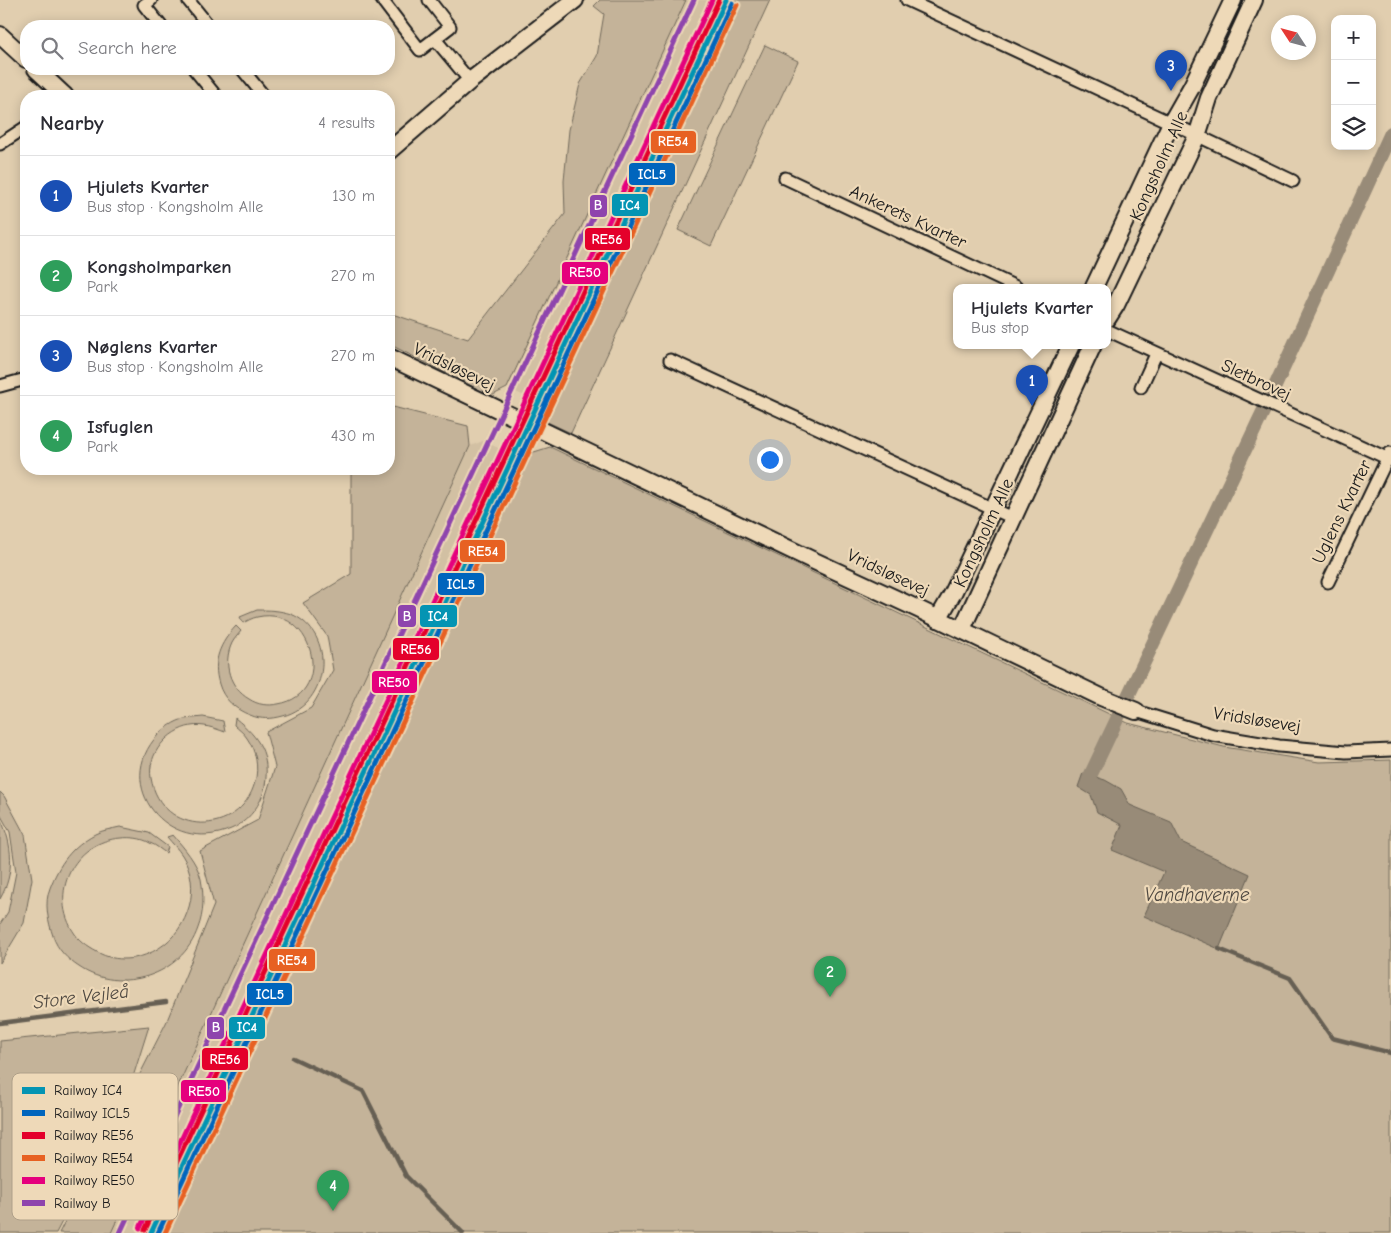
<!DOCTYPE html>
<meta charset="utf-8">
<style>
:root{--surface:#fff;--page:#f2f2f3;--text:#2b2b33;--muted:#7c7c81;--line:#e1e1e2;--accent:#1a73e8}
body{margin:0;font-family:"Comic Neue",sans-serif;background:var(--page);color:var(--text)}
.controls{position:absolute;right:15px;top:15px;display:grid;overflow:hidden;border-radius:10px;box-shadow:0 2px 12px #0003}
.controls button{width:45px;height:45px;display:grid;place-items:center;padding:0;border:0;border-bottom:1px solid var(--line);background:var(--surface);color:var(--text);font:25px sans-serif}
.compass{position:absolute;left:1271px;top:15px;width:45px;height:45px;border-radius:50%;background:var(--surface);box-shadow:0 2px 12px #0003;rotate:306deg}
.you{position:absolute;left:769px;top:459px;width:18px;height:18px;margin:-12px;border:4px solid #fff;border-radius:50%;background:#1a73e8;box-shadow:0 0 0 8px #1a73e833}
.badge{display:grid;place-items:center;width:32px;height:32px;border-radius:50%;background:var(--accent);color:#fff;font-size:16px;font-weight:700}
.pin{position:absolute;translate:-50% -41px;filter:drop-shadow(0 1px 2px #0008)}
.pin::after{content:'';position:absolute;top:26px;width:18px;height:15px;background:inherit;clip-path:polygon(0 0,100% 0,50% 100%)}
.popup{position:absolute;left:953px;top:284px;width:158px;height:65px;box-sizing:border-box;display:grid;place-content:center;border-radius:10px;background:var(--surface);filter:drop-shadow(0 1px 4px #0005);font-size:16px;white-space:nowrap;color:var(--muted)}
.popup b{font-size:19px;color:var(--text)}
.popup::after{content:'';position:absolute;left:50%;top:100%;margin-left:-10px;border:10px solid transparent;border-top-color:var(--surface)}
.list{margin:0;padding:0;list-style:none}
h2{display:flex;justify-content:space-between;align-items:center;height:65px;margin:0;padding:0 20px;font-size:21px}
h2 small{font-size:16px;font-weight:400;color:var(--muted)}
.list li{display:grid;grid-template-columns:32px 1fr auto;gap:15px;align-items:center;box-sizing:border-box;height:80px;padding:0 20px;border-top:1px solid var(--line)}
.list b{display:block;font-size:19px;white-space:nowrap}
.list p{margin:0;font-size:16px;white-space:nowrap;color:var(--muted)}
.list em{font-size:16px;font-style:normal;color:var(--muted)}
.icon{flex:none;width:28px;height:28px;fill:none;stroke:currentColor;stroke-width:2;stroke-linecap:round;stroke-linejoin:round}
.map{position:relative;flex:none;width:1391px;height:1233px;overflow:hidden}
.search{position:absolute;background:var(--surface);box-shadow:0 2px 12px #0003;left:20px;top:20px;width:375px;height:55px;display:flex;align-items:center;gap:12px;box-sizing:border-box;padding:0 18px;border-radius:20px;color:var(--muted);font-size:19px}
.panel{position:absolute;background:var(--surface);box-shadow:0 2px 12px #0003;left:20px;top:90px;width:375px;height:385px;border-radius:20px}
.map>svg:first-child{display:block}
</style>
<div class="map">
<svg width="1391" height="1233" viewBox="0 0 1391 1233">
<rect width="100%" height="100%" fill="#e1ceaf"/>
<filter id="ink" filterUnits="userSpaceOnUse"><feTurbulence type="fractalNoise" baseFrequency=".02" numOctaves="2"/><feDisplacementMap in="SourceGraphic" scale="10" xChannelSelector="R" yChannelSelector="G"/><feConvolveMatrix kernelMatrix="1 2 1 2 8 2 1 2 1" color-interpolation-filters="sRGB"/></filter>
<g filter="url(#ink)">
<g fill="#d2c0a3">
<path d="M686,0h46l-190,404 -35,-16z"/>
<path d="M483,441l35,16 -359,776h-48l359,-787z"/>
</g>
<g fill="#c4b399" stroke="#70685a">
<path d="M600,0h86l-179,388 -16,8 -102,-52v-31l79,26 97,-125 -1,-33 5,-51 11,-46 17,-28 7,-42 -10,-8z"/>
<path d="M732,0h38l-199,433 -32,-15 3,-14z"/>
<path d="M765,45l33,16 -87,185 -33,-16z"/>
<path d="M389,406l79,20 2,20 -359,787h-52l107,-210 48,-118 -14,-54 58,-31 17,-53 -9,-35 45,-24 22,-38 -6,-34 -24,-33 48,-29v-105h38z"/>
<path d="M550,447l578,276 96,24 95,15 72,-2v473h-1232l359,-776z"/>
<path d="M257,610c12,0 22,0 34,4 46,19 39,90 -8,102 -11,3 -22,4 -33,-1 -14,-5 -27,-16 -31,-31 -7,-23 1,-41 17,-58l5,5c-3,4 -7,8 -9,12 -10,21 -2,45 17,56 9,6 19,7 29,5 58,-9 36,-100 -21,-87 -5,1 -10,4 -14,6l-3,-6z"/>
<path d="M203,717l20,4 2,11c-11,-4 -22,-8 -34,-6 -23,4 -44,28 -40,52 10,59 89,60 104,4 4,-15 1,-31 -8,-44 -3,-5 -9,-9 -13,-13l1,-7c25,20 35,36 30,68 -3,18 -17,36 -34,43 -63,27 -120,-44 -73,-94 7,-7 17,-14 26,-16 6,-1 13,-1 19,-2z"/>
<path d="M0,792l4,4 21,39 7,44 -8,44 -24,40v-39l8,-12 8,-40 -6,-40 -10,-18z"/>
<path d="M0,818c13,26 15,55 0,81z"/>
<path d="M120,827l29,6 19,14 -2,6c-5,-3 -10,-8 -16,-10 -8,-5 -20,-6 -29,-5 -47,3 -74,56 -46,96 6,9 16,15 26,20 19,9 41,5 58,-6 30,-19 43,-62 23,-93 -4,-6 -10,-12 -15,-18l6,-2c11,13 24,27 28,44 3,16 3,34 -3,49 -16,48 -78,67 -119,39 -11,-7 -22,-18 -26,-31 -5,-15 -9,-33 -3,-48 9,-24 22,-42 45,-54 7,-4 17,-5 25,-7z"/>
<path d="M149,1026l-22,70 -71,137h-56v-192z"/>
</g>
<path fill="#988b78" stroke="#665f53" d="M1083,773l22,7 16,9 9,16 41,17 10,20 69,32 -31,75 -75,-33 20,-44 -52,-22 10,-25 -25,-13 -6,-17 -13,-8z"/>
<g fill="none" stroke-linecap="round" stroke-linejoin="round">
<g stroke="#665f53" stroke-width="4.5">
<path d="M1219,949l71,29 42,60 59,15"/>
<path d="M0,1023l166,-21"/>
<path d="M293,1058l70,33 43,85 57,57"/>
</g>
<path stroke="#988b78" stroke-width="14" d="M1091,774l180,-379 120,-262"/>
<g stroke="#1c1c1c" stroke-width="15">
<g id="street">
<path d="M151,0l-7,5 17,21"/>
<path d="M188,0l21,26"/>
<path d="M382,0l38,50 30,-23 -21,-27"/>
<path d="M907,0l264,123 122,58"/>
<path d="M435,39l35,42"/>
<path d="M194,69l22,27"/>
<path d="M242,69l22,27"/>
<path d="M0,144l26,-17"/>
<path d="M785,178l231,109"/>
<path d="M1107,330l284,130"/>
<path d="M670,360l343,158"/>
<path d="M0,386l26,-7"/>
<path d="M1141,387l15,-33"/>
<path d="M1328,582l62,-129"/>
<path d="M1136,711l77,24 66,11 67,6 45,-2"/>
</g>
</g>
<g stroke="#1c1c1c" stroke-width="20">
<g id="secondary">
<path d="M0,35l26,24"/>
<path d="M36,69l29,27"/>
<path d="M389,151l81,-70 105,-81"/>
<path d="M1094,287l77,-164 21,-37 41,-86"/>
<path d="M1107,319l9,-14 81,-169 12,-38 45,-98"/>
<path d="M389,357l421,202 108,50 183,88 35,14"/>
<path d="M938,619l15,-26 118,-248"/>
<path d="M962,629l131,-284"/>
</g>
</g>
<use href="#street" stroke="#eed9b8" stroke-width="11"/>
<use href="#secondary" stroke="#eed9b8" stroke-width="16"/>
<g stroke="#eed9b8" stroke-width="9">
<path id="rail-1" d="M151,1233l575,-1233"/>
</g>
<g stroke="#eed9b8" stroke-width="9">
<path id="rail-2" d="M158,1233l574,-1230"/>
</g>
<g stroke="#eed9b8" stroke-width="9">
<path id="rail-3" d="M145,1230l574,-1230"/>
</g>
<g stroke="#eed9b8" stroke-width="9">
<path id="rail-4" d="M165,1233l572,-1228"/>
</g>
<g stroke="#eed9b8" stroke-width="9">
<path id="rail-5" d="M140,1228l572,-1228"/>
</g>
<g stroke="#eed9b8" stroke-width="9">
<path id="rail-6" d="M120,1233l574,-1233"/>
</g>
<use href="#rail-1" stroke="#0494b3" stroke-width="5"/>
<use href="#rail-2" stroke="#0065bd" stroke-width="5"/>
<use href="#rail-3" stroke="#e4002b" stroke-width="5"/>
<use href="#rail-4" stroke="#e76122" stroke-width="5"/>
<use href="#rail-5" stroke="#e5007d" stroke-width="5"/>
<use href="#rail-6" stroke="#8e44ad" stroke-width="5"/>
</g>
</g>
<g text-anchor="middle" dominant-baseline="central" stroke-width="4.5" stroke-linejoin="round" paint-order="stroke">
<g font-size="18" fill="#1c1c1c" stroke="#eed9b8">
<text transform="translate(1159 166) rotate(-66)">Kongsholm Alle</text>
<text transform="translate(908 217) rotate(25)">Ankerets Kvarter</text>
<text transform="translate(454 367) rotate(26)">Vridsløsevej</text>
<text transform="translate(1256 380) rotate(25)">Sletbrovej</text>
<text transform="translate(1342 512) rotate(-64)">Uglens Kvarter</text>
<text transform="translate(984 533) rotate(-65)">Kongsholm Alle</text>
<text transform="translate(888 573) rotate(25)">Vridsløsevej</text>
<text transform="translate(1257 720) rotate(9)">Vridsløsevej</text>
</g>
<g font-size="19" font-style="italic" fill="#4e4841" stroke="#eed9b8">
<text x="1197" y="895">Vandhaverne</text>
<text transform="translate(81 997) rotate(-7)">Store Vejleå</text>
</g>
</g>
<rect x="12" y="1073" width="166" height="147" rx="8" fill="#eed9b8" stroke="#afa089" stroke-width="1"/>
<rect x="22" y="1087" width="23" height="7" fill="#0494b3"/>
<rect x="22" y="1110" width="23" height="6" fill="#0065bd"/>
<rect x="22" y="1132" width="23" height="7" fill="#e4002b"/>
<rect x="22" y="1155" width="23" height="6" fill="#e76122"/>
<rect x="22" y="1177" width="23" height="7" fill="#e5007d"/>
<rect x="22" y="1200" width="23" height="6" fill="#8e44ad"/>
<g font-size="14" fill="#1c1c1c">
<text x="54" y="1095">Railway IC4</text>
<text x="54" y="1118">Railway ICL5</text>
<text x="54" y="1140">Railway RE56</text>
<text x="54" y="1163">Railway RE54</text>
<text x="54" y="1185">Railway RE50</text>
<text x="54" y="1208">Railway B</text>
</g>
<g stroke="#eed9b8" stroke-width="2">
<rect x="650" y="130" width="47" height="24" rx="5" fill="#e76122"/>
<rect x="628" y="162" width="48" height="24" rx="5" fill="#0065bd"/>
<rect x="611" y="193" width="38" height="24" rx="5" fill="#0494b3"/>
<rect x="589" y="194" width="19" height="24" rx="5" fill="#8e44ad"/>
<rect x="584" y="227" width="47" height="24" rx="5" fill="#e4002b"/>
<rect x="561" y="261" width="48" height="24" rx="5" fill="#e5007d"/>
<rect x="459" y="539" width="47" height="24" rx="5" fill="#e76122"/>
<rect x="437" y="572" width="48" height="24" rx="5" fill="#0065bd"/>
<rect x="397" y="604" width="20" height="24" rx="5" fill="#8e44ad"/>
<rect x="419" y="604" width="39" height="24" rx="5" fill="#0494b3"/>
<rect x="392" y="637" width="48" height="24" rx="5" fill="#e4002b"/>
<rect x="371" y="670" width="47" height="24" rx="5" fill="#e5007d"/>
<rect x="268" y="948" width="48" height="24" rx="5" fill="#e76122"/>
<rect x="246" y="982" width="47" height="24" rx="5" fill="#0065bd"/>
<rect x="206" y="1016" width="19" height="24" rx="5" fill="#8e44ad"/>
<rect x="228" y="1016" width="38" height="24" rx="5" fill="#0494b3"/>
<rect x="201" y="1047" width="48" height="24" rx="5" fill="#e4002b"/>
<rect x="180" y="1079" width="47" height="24" rx="5" fill="#e5007d"/>
</g>
<g font-size="14" text-anchor="middle" font-weight="bold" fill="#fff">
<text x="673" y="146">RE54</text>
<text x="652" y="179">ICL5</text>
<text x="630" y="210">IC4</text>
<text x="598" y="210">B</text>
<text x="607" y="244">RE56</text>
<text x="585" y="277">RE50</text>
<text x="483" y="556">RE54</text>
<text x="461" y="589">ICL5</text>
<text x="407" y="621">B</text>
<text x="438" y="621">IC4</text>
<text x="416" y="654">RE56</text>
<text x="394" y="687">RE50</text>
<text x="292" y="965">RE54</text>
<text x="270" y="999">ICL5</text>
<text x="216" y="1032">B</text>
<text x="247" y="1032">IC4</text>
<text x="225" y="1064">RE56</text>
<text x="204" y="1096">RE50</text>
</g>
</svg>
<div class="controls">
<button>+</button>
<button>−</button>
<button><svg class="icon" aria-label="layers" viewBox="0 0 24 24"><path d="M12 4l9 5-9 5-9-5zM3 14l9 5 9-5"/></svg></button>
</div>
<svg class="compass" viewBox="-18 -18 36 36"><path d="M0-13l5 13h-10z" fill="#e53935"/><path d="M0 13l5-13h-10z" fill="#7c7c81"/></svg>
<div class="you"></div>
<div class="pin badge" style="left:1032px;top:406px;background:#1a4fb4">1</div>
<div class="popup"><b>Hjulets Kvarter</b>Bus stop</div>
<div class="pin badge" style="left:830px;top:997px;background:#2e9e5b">2</div>
<div class="pin badge" style="left:1171px;top:91px;background:#1a4fb4">3</div>
<div class="pin badge" style="left:333px;top:1211px;background:#2e9e5b">4</div>
<div class="search"><svg class="icon" aria-label="search" viewBox="0 0 24 24"><circle cx="10" cy="10" r="6"/><path d="M15 15l6 6"/></svg>Search here</div>
<section class="panel">
<h2>Nearby<small>4 results</small></h2>
<ul class="list">
<li><span class="badge" style="background:#1a4fb4">1</span><div><b>Hjulets Kvarter</b><p>Bus stop · Kongsholm Alle</p></div><em>130 m</em></li>
<li><span class="badge" style="background:#2e9e5b">2</span><div><b>Kongsholmparken</b><p>Park</p></div><em>270 m</em></li>
<li><span class="badge" style="background:#1a4fb4">3</span><div><b>Nøglens Kvarter</b><p>Bus stop · Kongsholm Alle</p></div><em>270 m</em></li>
<li><span class="badge" style="background:#2e9e5b">4</span><div><b>Isfuglen</b><p>Park</p></div><em>430 m</em></li>
</ul>
</section>
</div>
